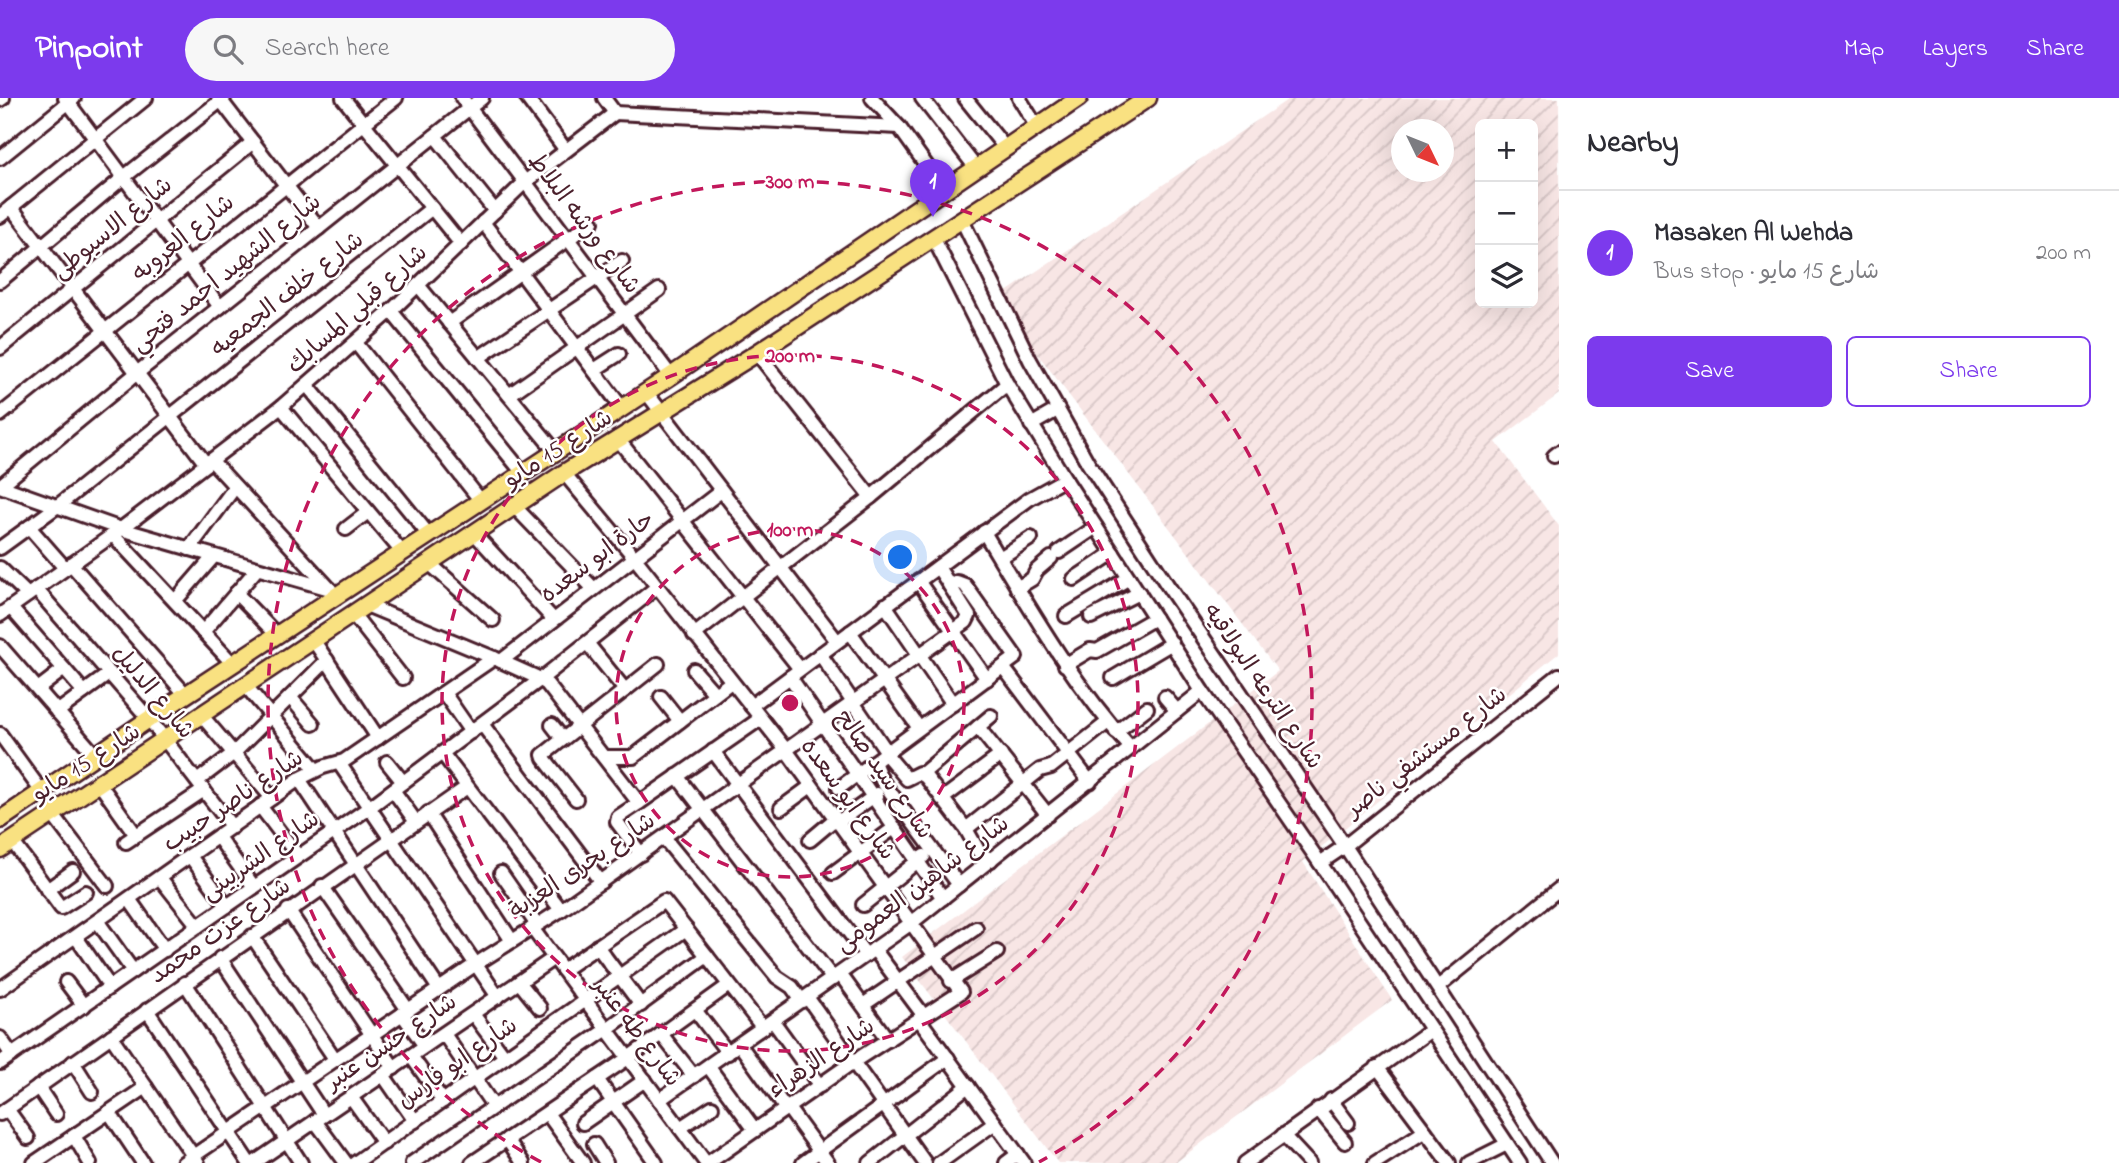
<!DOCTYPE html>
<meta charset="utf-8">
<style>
:root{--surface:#fff;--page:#f7f7f7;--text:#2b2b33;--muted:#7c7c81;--line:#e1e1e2;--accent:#7c3aed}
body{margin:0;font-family:"Indie Flower","Playpen Sans Arabic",sans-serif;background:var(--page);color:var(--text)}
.controls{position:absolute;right:21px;top:21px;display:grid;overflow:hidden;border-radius:10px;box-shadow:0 7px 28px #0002}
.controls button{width:63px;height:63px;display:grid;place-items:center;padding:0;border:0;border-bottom:2px solid var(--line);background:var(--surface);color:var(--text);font:35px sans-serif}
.compass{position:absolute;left:1391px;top:21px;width:63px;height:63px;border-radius:50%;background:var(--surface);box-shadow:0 7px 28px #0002;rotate:133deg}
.you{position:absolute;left:901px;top:460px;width:24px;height:24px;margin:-18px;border:5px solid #fff;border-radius:50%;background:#1a73e8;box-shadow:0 0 0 10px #1a73e833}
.badge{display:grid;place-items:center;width:46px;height:46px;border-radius:50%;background:var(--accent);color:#fff;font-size:23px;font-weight:700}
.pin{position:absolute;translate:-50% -58px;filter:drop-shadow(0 2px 4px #0008)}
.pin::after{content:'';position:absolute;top:37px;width:24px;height:21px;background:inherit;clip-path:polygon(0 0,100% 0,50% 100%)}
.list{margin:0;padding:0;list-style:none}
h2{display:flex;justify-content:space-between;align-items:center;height:91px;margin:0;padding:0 28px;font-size:30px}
h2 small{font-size:23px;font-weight:400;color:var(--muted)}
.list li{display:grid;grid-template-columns:46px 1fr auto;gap:21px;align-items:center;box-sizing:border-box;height:126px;padding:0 28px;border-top:2px solid var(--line)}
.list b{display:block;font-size:26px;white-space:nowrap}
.list p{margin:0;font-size:23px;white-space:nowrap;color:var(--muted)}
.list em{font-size:23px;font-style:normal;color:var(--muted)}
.actions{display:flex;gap:14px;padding:21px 28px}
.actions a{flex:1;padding:16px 0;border:2px solid var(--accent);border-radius:10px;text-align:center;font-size:24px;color:var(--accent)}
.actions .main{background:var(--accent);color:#fff}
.icon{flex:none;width:38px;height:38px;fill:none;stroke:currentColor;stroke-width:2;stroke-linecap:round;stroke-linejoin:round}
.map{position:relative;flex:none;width:1559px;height:1065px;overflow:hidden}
header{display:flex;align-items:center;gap:42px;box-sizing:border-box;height:98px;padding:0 35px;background:var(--accent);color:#fff}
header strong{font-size:33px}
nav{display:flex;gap:38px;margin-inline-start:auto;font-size:24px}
.search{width:490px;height:63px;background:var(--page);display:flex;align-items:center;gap:18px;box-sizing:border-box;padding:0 24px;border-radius:38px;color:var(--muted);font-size:26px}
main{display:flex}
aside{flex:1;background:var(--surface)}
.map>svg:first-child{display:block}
</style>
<header>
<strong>Pinpoint</strong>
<div class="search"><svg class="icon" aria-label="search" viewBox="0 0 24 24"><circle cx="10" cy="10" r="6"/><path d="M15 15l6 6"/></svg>Search here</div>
<nav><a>Map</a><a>Layers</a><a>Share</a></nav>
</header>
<main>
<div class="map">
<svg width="1559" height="1065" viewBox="0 0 1559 1065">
<defs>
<pattern id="industrial-furrows" width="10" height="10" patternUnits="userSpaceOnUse" patternTransform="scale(1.75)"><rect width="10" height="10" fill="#f8e6e5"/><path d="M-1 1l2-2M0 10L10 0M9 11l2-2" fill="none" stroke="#d6c5c5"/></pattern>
</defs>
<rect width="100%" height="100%" fill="#fff"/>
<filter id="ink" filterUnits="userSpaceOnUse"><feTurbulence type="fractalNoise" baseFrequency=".0143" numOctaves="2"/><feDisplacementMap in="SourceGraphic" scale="14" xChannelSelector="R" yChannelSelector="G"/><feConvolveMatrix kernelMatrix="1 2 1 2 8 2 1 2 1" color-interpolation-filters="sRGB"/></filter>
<g filter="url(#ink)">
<path fill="url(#industrial-furrows)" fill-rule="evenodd" d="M1290,0h269v296l-63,48 63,84v127l-256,209 89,138 -217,163h-117l-156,-206 376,-286 -282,-372zM1480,26h53v179h-53zM1402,32h42v42h-42z"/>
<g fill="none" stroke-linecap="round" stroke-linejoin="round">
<g stroke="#4a1f2b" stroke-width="18">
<g id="minor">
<path d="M65,0l155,209"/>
<path d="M219,0l100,130"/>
<path d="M343,0l118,146"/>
<path d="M462,0l209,278"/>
<path d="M527,0l38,51"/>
<path d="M604,0l11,15"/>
<path d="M872,0l27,29 45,63"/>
<path d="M922,0l54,70"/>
<path d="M965,0l41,51"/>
<path d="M1019,0l18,29"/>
<path d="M0,2l3,-2"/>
<path d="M615,15l284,14"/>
<path d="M435,38l60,75"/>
<path d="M0,60l74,-60"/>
<path d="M11,109l195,257"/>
<path d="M0,118l146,-118"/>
<path d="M962,122l68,140 58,103 80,123 177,260 207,317"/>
<path d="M483,124l139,186"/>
<path d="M934,141l73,145 58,95 137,212 118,172 200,300"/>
<path d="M0,183l124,-104 100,-79"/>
<path d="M418,187l138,167"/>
<path d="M391,213l132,162"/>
<path d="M449,225l143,-101"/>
<path d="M356,245l125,158"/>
<path d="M0,250l253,-206"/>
<path d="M757,255l114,144"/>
<path d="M478,260l144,-97"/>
<path d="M594,272l25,-16"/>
<path d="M307,287l122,150"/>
<path d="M646,294l191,249"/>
<path d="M509,297l150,-105"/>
<path d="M281,309l121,145"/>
<path d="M0,317l396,-317"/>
<path d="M1031,327l26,-15"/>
<path d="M617,340l183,231"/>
<path d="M1554,358l5,-4"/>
<path d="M211,362l119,129"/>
<path d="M564,375l70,84 152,193 175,242 -108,70 -145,101"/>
<path d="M0,388l137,-113 345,-275"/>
<path d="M0,388l121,43 209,60"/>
<path d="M514,408l79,82"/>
<path d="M29,429l36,41"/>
<path d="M346,431l22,-17"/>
<path d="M984,434c45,75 88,151 147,216"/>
<path d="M474,435l79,86"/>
<path d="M113,437l120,129"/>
<path d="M0,450l55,-40 377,-300"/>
<path d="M189,451l46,-62"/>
<path d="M1059,454l37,-25"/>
<path d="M1000,460l31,-20"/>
<path d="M429,465l64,57"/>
<path d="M71,466l115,131"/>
<path d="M0,470l28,27"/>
<path d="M1074,481l39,-26"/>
<path d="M918,483l69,98"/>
<path d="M1017,490l15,-9 5,-9 14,-12"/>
<path d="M36,491l113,130 83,108"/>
<path d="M236,495l41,42"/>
<path d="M175,503l39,-45"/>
<path d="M366,507l128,53 42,19 11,7 92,119 -21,14 -1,5 24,32"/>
<path d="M885,507l68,99"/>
<path d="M11,510l73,84"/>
<path d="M353,516l50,64"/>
<path d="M0,517l121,-86 160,-122 110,-96 134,-129 90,-69"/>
<path d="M1066,518l63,-38"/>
<path d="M1091,519l48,-24"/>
<path d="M203,534l54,-63"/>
<path d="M850,534l69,96"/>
<path d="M694,537l177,-138 136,-113"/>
<path d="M314,543l64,97"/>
<path d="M587,545l38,47"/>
<path d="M0,548l96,110"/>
<path d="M820,556l67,98"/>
<path d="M501,563l220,-170"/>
<path d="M1065,567l25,-15 7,1 58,-33"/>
<path d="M1003,569l87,115"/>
<path d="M694,572l21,24"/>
<path d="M790,579l153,221"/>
<path d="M1113,580l59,-35"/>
<path d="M246,588l70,84"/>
<path d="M38,591l26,-20"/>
<path d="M444,595l27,39"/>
<path d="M290,599l23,27"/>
<path d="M661,599l19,24"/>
<path d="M1165,599l12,14"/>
<path d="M751,608l278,-207 36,-20"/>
<path d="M57,614l53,-39"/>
<path d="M202,618l70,82"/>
<path d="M482,626l119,158"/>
<path d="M552,627l11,14"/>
<path d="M978,629l70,88"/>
<path d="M1116,634l31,-24"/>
<path d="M0,636l42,58"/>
<path d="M713,653l153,204"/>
<path d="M442,655l119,157"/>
<path d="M885,655l22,26 12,-6 7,4 40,52 13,23 12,8"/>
<path d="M604,659h29l98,-75"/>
<path d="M387,664l16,20"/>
<path d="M874,664l8,19 77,104"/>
<path d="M339,665l159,234"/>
<path d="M922,676l69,-58"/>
<path d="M677,678l156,203"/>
<path d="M299,681l140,210"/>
<path d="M197,683l37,-28 93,-93"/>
<path d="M99,685l37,52"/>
<path d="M839,690l177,-131 -51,-72 -8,-3 -7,4 -12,-19"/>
<path d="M393,692l23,32"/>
<path d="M576,701l-32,-41 -1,-3 115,-91"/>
<path d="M942,701l59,-44"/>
<path d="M639,705l121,-84"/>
<path d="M260,708l38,50"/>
<path d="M781,710l30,-22"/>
<path d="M428,715l84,128"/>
<path d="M52,716l55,72"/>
<path d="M838,724l39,-28"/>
<path d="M966,731l74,-59 11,-3 57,-45"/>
<path d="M218,739l36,50"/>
<path d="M664,740l113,139 15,10 10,14"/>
<path d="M810,742l25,-21"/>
<path d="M12,743l49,67 25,-16"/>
<path d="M126,744l78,-52"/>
<path d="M190,758l37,50"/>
<path d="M1320,765l25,-17 214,-171"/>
<path d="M501,775l36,52"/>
<path d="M833,775l61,-45"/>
<path d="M160,780l38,48"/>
<path d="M322,788l86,124"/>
<path d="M47,792l26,-19"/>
<path d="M129,801l36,51"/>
<path d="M863,807l61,-49"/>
<path d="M288,812l106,158"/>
<path d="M98,824l35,49"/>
<path d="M532,830l174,235"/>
<path d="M252,838l83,123"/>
<path d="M76,839l34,50"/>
<path d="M597,848l44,59"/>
<path d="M874,851l50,67"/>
<path d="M220,860l104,157"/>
<path d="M563,872l101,-69 99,127"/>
<path d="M840,876l48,66"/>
<path d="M951,883l46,-29"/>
<path d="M66,884l18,24"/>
<path d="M519,884l21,26"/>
<path d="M185,885l116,180"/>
<path d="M1438,889l121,-98"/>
<path d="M0,891l299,-210 24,-12 21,-6 150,-103"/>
<path d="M807,899l118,166"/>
<path d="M863,907l113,-77"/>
<path d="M147,912l102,153"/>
<path d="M695,912l33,43"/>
<path d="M402,916l23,32"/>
<path d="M473,916l32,43"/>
<path d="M919,921l105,144"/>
<path d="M773,923l47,65"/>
<path d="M444,936l50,73"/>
<path d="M661,936l33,42"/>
<path d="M111,938l87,127"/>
<path d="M0,940l12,17"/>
<path d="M740,947l46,64"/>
<path d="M411,958l32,45"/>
<path d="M73,964l19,30"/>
<path d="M0,965l370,-256 171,-128 116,-92"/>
<path d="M708,968l47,64"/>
<path d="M1377,969l72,96"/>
<path d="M383,977l32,46"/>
<path d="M597,981l59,84"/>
<path d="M38,989l18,27"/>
<path d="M351,999l33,46"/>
<path d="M659,1002l251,-176 292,-233"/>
<path d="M1331,1002l17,23"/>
<path d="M788,1010l40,55"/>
<path d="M7,1011l21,29"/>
<path d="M1318,1011l27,33"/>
<path d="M109,1014l34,51"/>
<path d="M547,1015l36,50"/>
<path d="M0,1016l467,-327"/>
<path d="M315,1023l31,42"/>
<path d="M583,1025l62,-43"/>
<path d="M680,1030l32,-21"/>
<path d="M1283,1037l26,28"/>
<path d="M74,1038l16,27"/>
<path d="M507,1041l16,24"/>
<path d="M594,1046l12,19"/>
<path d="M34,1065l112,-76"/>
<path d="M183,1065l293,-199 85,-54 405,-288 3,-6 -19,-30"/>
<path d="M254,1065l300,-205"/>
<path d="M355,1065l331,-234"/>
<path d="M412,1065l195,-134 100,-73"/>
<path d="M472,1065l156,-105 101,-73"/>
<path d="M803,1065l145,-105"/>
<path d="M870,1065l98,-77"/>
<path d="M939,1065l56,-40"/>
<path d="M1006,1065l12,-9"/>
<path d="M1245,1065l186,-133"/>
<path d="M1375,1065l50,-32"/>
<path d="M1469,1065l38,-19"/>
</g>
</g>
<g stroke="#4a1f2b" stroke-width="21">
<g id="major">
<path d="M0,722l149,-101 522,-343 408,-278"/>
<path d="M0,751l564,-376 193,-120 391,-255"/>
</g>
</g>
<use href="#minor" stroke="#fff" stroke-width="12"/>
<use href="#major" stroke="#f9e181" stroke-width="16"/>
</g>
</g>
<g fill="none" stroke="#c2185b" stroke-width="3.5" stroke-dasharray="12 9">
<circle cx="790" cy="605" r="174"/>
<circle cx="790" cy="605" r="348"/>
<path d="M541 1064A522 522 0 1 1 1039 1064"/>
</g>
<g text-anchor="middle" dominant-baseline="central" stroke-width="5" stroke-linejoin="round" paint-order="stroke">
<g font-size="24" fill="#4a1f2b" stroke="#fff">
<text transform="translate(583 126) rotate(53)">شارع ورشه البلاط</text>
<text transform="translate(113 131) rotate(-39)">شارع الاسيوطى</text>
<text transform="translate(184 141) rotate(-39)">شارع العروبه</text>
<text transform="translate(227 176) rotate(-39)">شارع الشهيد احمد فتحي</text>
<text transform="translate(288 197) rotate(-38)">شارع خلف الجمعيه</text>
<text transform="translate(358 212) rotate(-42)">شارع قبلي المسابك</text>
<text transform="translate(559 352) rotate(-33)">شارع 15 مايو</text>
<text transform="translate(598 460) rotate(-37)">حارة ابو سعده</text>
<text transform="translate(1262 589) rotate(56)">شارع الترعه البولاقيه</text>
<text transform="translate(152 595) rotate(50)">شارع الدليل</text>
<text transform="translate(1427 655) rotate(-38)">شارع مستشفي ناصر</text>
<text transform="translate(87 666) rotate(-33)">شارع 15 مايو</text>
<text transform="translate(883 677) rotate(55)">شارع سيد صالح</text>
<text transform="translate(847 702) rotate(54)">شارع ابو سعده</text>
<text transform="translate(234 704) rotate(-34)">شارع ناصر حبيب</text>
<text transform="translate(261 759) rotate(-35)">شارع الشربينى</text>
<text transform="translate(583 769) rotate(-34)">شارع بحرى العزبة</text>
<text transform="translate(923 787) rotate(-37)">شارع شاهين العمومى</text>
<text transform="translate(221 834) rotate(-35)">شارع عزت محمد</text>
<text transform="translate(636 935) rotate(53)">شارع طه عنبر</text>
<text transform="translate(392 945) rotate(-34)">شارع حسن عنبر</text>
<text transform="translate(822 961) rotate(-34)">شارع الزهراء</text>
<text transform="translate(458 966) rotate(-35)">شارع ابو فارس</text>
</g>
</g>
<circle cx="790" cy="605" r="10" fill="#c2185b" stroke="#fff" stroke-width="3.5"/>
<g font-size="21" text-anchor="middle" font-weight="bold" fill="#c2185b" stroke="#fff" stroke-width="5" stroke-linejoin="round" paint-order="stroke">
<text x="790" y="90">300 m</text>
<text x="790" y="264">200 m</text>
<text x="790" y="438">100 m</text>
</g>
</svg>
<div class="controls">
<button>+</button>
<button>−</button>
<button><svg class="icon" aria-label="layers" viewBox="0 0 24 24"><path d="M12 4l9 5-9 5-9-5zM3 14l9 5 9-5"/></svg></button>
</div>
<svg class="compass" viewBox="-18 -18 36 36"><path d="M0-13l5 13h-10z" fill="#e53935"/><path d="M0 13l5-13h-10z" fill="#7c7c81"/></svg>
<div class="you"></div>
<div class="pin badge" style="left:933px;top:119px">1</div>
</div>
<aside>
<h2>Nearby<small></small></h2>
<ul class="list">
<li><span class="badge">1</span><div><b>Masaken Al Wehda</b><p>Bus stop · شارع 15 مايو</p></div><em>200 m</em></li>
</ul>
<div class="actions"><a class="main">Save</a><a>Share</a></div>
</aside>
</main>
